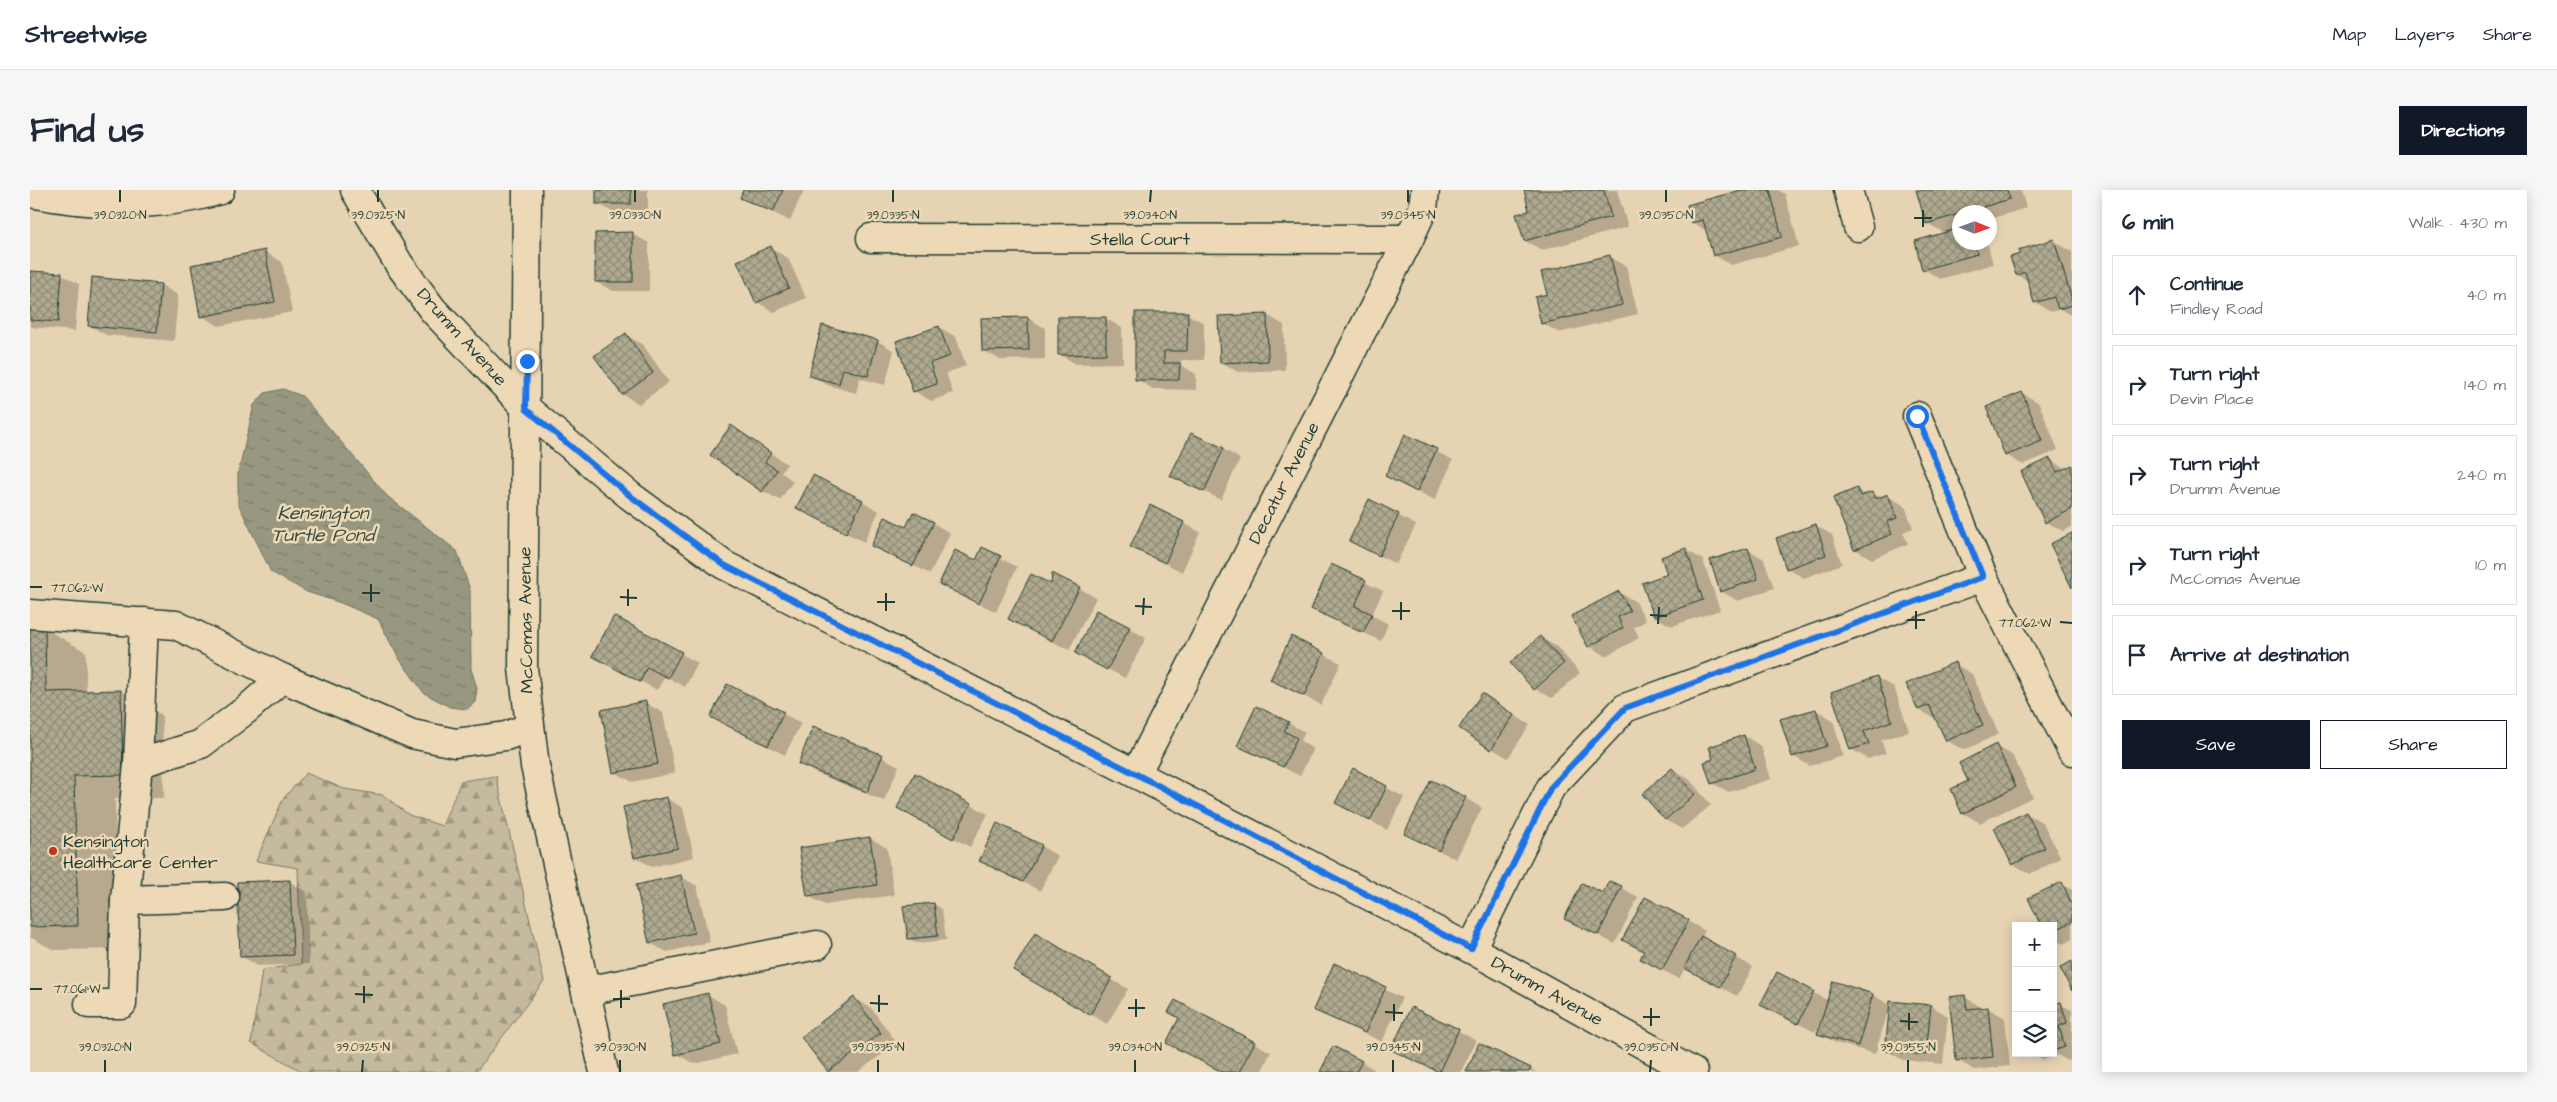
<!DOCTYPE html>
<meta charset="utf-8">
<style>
:root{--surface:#fff;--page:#f6f6f7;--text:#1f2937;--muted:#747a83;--line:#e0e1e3;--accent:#111827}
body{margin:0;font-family:"Architects Daughter",sans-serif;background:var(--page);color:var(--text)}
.controls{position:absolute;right:15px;bottom:15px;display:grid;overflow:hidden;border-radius:0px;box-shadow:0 2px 12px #0003}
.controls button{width:45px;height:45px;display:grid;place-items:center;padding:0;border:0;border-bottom:1px solid var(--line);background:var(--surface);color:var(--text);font:25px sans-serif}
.compass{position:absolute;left:1922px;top:15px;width:45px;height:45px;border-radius:50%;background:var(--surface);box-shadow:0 2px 12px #0003;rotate:91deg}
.stop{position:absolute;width:15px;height:15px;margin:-11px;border:4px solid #1a73e8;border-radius:50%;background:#fff}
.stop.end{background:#1a73e8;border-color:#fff;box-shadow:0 1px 5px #0008}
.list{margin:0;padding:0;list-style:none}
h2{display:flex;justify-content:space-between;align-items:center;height:65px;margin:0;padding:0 20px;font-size:21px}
h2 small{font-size:16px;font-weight:400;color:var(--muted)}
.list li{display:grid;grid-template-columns:32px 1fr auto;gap:15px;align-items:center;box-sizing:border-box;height:80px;margin:0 10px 10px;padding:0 10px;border:1px solid var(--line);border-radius:0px}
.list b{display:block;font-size:19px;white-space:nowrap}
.list p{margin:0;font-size:16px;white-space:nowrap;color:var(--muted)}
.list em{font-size:16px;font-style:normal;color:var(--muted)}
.actions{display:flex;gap:10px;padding:15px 20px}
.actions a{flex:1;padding:11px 0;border:1px solid var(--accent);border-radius:0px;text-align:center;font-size:18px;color:var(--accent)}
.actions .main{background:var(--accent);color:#fff}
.icon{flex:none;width:28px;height:28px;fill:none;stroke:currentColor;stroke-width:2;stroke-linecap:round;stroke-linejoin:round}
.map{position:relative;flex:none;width:2042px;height:882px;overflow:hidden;border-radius:0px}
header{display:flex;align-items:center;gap:30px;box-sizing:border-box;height:70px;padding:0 25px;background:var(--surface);border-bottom:1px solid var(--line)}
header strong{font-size:24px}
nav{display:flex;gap:28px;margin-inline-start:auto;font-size:18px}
.intro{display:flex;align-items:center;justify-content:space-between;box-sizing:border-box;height:120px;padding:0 30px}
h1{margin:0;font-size:35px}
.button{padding:12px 22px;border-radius:0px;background:var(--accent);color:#fff;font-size:18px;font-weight:700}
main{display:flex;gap:30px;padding:0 30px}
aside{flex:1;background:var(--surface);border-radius:0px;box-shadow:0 2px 12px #0003}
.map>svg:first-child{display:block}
</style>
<header>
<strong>Streetwise</strong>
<nav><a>Map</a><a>Layers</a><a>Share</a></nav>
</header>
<div class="intro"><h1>Find us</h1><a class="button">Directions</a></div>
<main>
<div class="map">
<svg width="2042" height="882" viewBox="0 0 2042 882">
<defs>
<pattern id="forest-firs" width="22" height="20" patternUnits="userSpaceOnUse" patternTransform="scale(1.25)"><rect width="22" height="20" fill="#c5ba9d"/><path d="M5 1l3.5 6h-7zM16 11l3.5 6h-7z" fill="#9f9881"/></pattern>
<pattern id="water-ripples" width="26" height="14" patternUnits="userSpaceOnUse" patternTransform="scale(1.25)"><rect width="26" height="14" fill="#989780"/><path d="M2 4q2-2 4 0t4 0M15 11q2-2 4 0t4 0" fill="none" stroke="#7b7c6a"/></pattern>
<pattern id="building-cross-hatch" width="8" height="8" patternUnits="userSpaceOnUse" patternTransform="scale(1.25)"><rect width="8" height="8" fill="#afa98f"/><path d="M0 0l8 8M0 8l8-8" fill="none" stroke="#8e8b76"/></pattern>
</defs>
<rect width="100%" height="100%" fill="#e6d3b2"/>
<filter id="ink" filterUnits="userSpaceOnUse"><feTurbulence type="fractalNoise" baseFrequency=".02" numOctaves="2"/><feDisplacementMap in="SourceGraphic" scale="10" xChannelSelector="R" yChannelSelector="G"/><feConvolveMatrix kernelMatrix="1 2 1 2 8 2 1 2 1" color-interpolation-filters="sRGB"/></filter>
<g filter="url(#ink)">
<path fill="url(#forest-firs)" stroke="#727c68" d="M276,583l38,16 39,6 26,20 33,11 19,-45 35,-5 48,205 -68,91h-173l-52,-29 11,-73 39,-6 -3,-96 -42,-7 27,-62z"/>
<path fill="url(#water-ripples)" stroke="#687362" d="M253,199l19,7 85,100 70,55 13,39 1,79 6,19 -2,14 -8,7 -17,-2 -26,-14 -26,-36 -20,-38 -37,-16 -34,-11 -36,-20 -33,-69v-29l16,-69 11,-12z"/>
<g fill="#0003">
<path d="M567,0h51v23h-34l-17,-10z"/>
<path d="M715,0h59l-14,31 -48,-24z"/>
<path d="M1495,0h92l11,37 -86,23 -17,-9 6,-30z"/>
<path d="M1715,0h33l7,4 14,52 -68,19 -17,-10 -7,-24 -14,-8 -5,-18z"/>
<path d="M1892,0h99l5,18 -36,11v-7h-30v30h27l6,22 -53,15 -16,-10 22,-35 -19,-11z"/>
<path d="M602,44l17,9v48h-36l-17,-9z"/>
<path d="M2024,51l17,10 1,2v63l-12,-7 -8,3 -17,-10 -5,-20 -13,-7z"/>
<path d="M741,58l17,10 18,40 -32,14 -17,-10z"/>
<path d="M235,62l17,10 10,50 -73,14 -17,-10z"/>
<path d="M1579,67l17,9 12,48 -79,19 -17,-10z"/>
<path d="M0,82l32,3 17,9 -4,47 -45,-4z"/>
<path d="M63,88l68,7 17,10 -4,46 -68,-6 -17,-10z"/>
<path d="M1157,124l17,9v37h-23v5l15,9v16l-43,-1 -17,-10z"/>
<path d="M1237,125l17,10 1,45 -47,2 -17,-10z"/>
<path d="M998,128l17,10v31l-45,1 -17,-10v-31z"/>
<path d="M1075,128l17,10 1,35 -47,1 -17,-10z"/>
<path d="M909,137l17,10 10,29 -20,7 7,20 -22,8 -17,-10z"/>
<path d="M596,145l17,10 26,37 -30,22 -17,-10z"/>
<path d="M848,151l16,10 -9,34 -25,-7 -4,15 -29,-8 -17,-10z"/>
<path d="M1992,203l17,10 19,47 -35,15 -17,-10z"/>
<path d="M701,237l56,37 -6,8 12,9 -13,19 -17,-9z"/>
<path d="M1376,246l47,24 -18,40 -49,-24z"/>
<path d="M1193,259l17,10 -19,41 -49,-25z"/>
<path d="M2020,269l16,10 6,-3v61l-9,4 -17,-9z"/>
<path d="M1827,300l9,5 6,-2 9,5 7,-2 17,10 8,22 -10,4 5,12 -36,15 -17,-10z"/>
<path d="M1339,310l47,25 -20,39 -29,-14z"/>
<path d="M832,311l17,10 -15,31 -49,-25z"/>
<path d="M903,333l17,10 -20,41 -57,-29z"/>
<path d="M1153,333l17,9 -18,40 -50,-26z"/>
<path d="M1785,335l17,10 10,29 -38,14 -17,-10z"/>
<path d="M952,359l35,18 -21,45 -56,-28 36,-22z"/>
<path d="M1717,359l17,10 10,29 -36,13 -17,-10z"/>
<path d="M1656,360l17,10 17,50 -48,16 -17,-9 14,-42z"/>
<path d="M1301,376l52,25 -11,24 16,9 -7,17 -69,-33z"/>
<path d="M1022,395l27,3 17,10 -27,52 -42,-22z"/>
<path d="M1589,402l17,10 10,19 -12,6 5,11 -33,18 -17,-10z"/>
<path d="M584,428l84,45 -13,24 -20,-11 -8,14 -46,-24z"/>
<path d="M0,435l14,3 42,24v40h35l41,23 2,83 -49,1 3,150 -64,1 -24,-13z"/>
<path d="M1099,438l17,10 -21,40 -32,-16z"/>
<path d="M1510,447l17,10 23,26 -28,25 -17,-9z"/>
<path d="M1261,448l50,25 -20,42 -50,-26z"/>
<path d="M1925,474l17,10 27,60 -35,16 -17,-9 -11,-22 -17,-9z"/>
<path d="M1847,488l17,9 15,44 -28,9 5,13 -18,6 -17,-10z"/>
<path d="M697,495l74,38 -16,32 -74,-38z"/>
<path d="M1453,505l47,30 -22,33 -17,-10z"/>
<path d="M616,513l17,10 12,60 -43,9 -17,-10z"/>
<path d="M1786,520l17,10 10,36 -33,10 -17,-10z"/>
<path d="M1258,533l17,9 -4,9 12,8 -13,27 -61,-31z"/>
<path d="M1714,546l17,10 10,33 -42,13 -17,-9 2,-23z"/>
<path d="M1966,556l16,9 21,42 -53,26 -17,-10 6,-32z"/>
<path d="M852,567l17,9 -15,35 -68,-28 -17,-10z"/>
<path d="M1323,580l51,27 -17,33 -33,-18z"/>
<path d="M1642,580l17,9 22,26 -29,24 -17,-9z"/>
<path d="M886,585l72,39 -18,33 -55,-30z"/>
<path d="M636,608l17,10 11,49 -42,10 -17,-10z"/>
<path d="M1435,608l17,10 -26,51 -33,-16z"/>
<path d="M1996,623l17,10 18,35 -31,16 -17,-10z"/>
<path d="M840,648l17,10 7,47 -69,10 -17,-9z"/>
<path d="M1011,656l17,10 -18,35 -59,-31z"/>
<path d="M650,686l17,10 13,56 -43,10 -17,-9z"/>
<path d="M260,692l17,10 2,72 -51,2 -17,-10z"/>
<path d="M2032,694l10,6v49l-9,5 -10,-6v-12z"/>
<path d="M1591,698l17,9 -23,47 -49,-25 38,-24z"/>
<path d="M904,714l8,5 4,31 -29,3 -8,-4z"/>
<path d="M1658,731l17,10 -4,7 52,29 -16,29 -52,-28 -6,11 -21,-11 -13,-16 -21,-12z"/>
<path d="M1005,745l93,54 -21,35 -92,-55z"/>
<path d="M1305,775l67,33 -20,44 -67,-33z"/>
<path d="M1747,784l52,27 5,-18 39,12 17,10 -15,49 -39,-11 -17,-10 3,-14 -7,13 -36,-18z"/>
<path d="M2023,804l5,10 14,6v49l-5,2 -9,-6 -15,5 -11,-7h21z"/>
<path d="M678,805l17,10 12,49 -43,10 -17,-10z"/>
<path d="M1935,807l17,11h6l17,10 5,48 -36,4 -17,-10z"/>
<path d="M824,808l17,10 26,35 -39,29h-27l-28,-35z"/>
<path d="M1861,813l40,3 17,10 -5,48 -40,-4 -17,-10z"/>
<path d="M1382,818l64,32 -15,32h-24l-44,-23z"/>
<path d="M1224,853l17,9 -10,20h-38z"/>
<path d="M1450,855l51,24 5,3h-69z"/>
<path d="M1332,872l16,10h-56z"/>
</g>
<g fill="url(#building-cross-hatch)" stroke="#1f3d34">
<rect x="566" y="0" width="35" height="14"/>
<path d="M713,0h40l-10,22 -33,-14z"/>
<path d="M1494,0h80l7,27 -87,24 -8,-27 13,-3z"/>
<path d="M1711,0h29l12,47 -69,19 -10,-36 -12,3 -4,-18z"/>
<path d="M1886,0h91l3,9 -84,25z"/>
<path d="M1930,38v14h14l3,12 -55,16 -7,-29z"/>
<path d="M603,42v50h-38v-49z"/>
<path d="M2024,49l18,61v5l-14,4 -4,-12 -20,6 -9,-31 -9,3 -6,-18 10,-3 -1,-4z"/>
<path d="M741,56l18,42 -33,15 -19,-42z"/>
<path d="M235,60l10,52 -75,15 -9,-52z"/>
<path d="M1580,65l12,50 -81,19 -6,-27 12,-3 -6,-22z"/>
<path d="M0,81l32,2 -4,49 -28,-2z"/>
<path d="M62,87l69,7 -4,48 -69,-6z"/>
<path d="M1105,122h53l-1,39h-23v12h16l-1,17h-44z"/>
<path d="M1237,124l1,47 -48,2 -2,-47z"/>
<path d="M998,127l1,33 -47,1 -1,-33z"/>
<path d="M1028,127h48v37l-48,1z"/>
<path d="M792,135l56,15 -10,36 -25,-7 -4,15 -30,-8z"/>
<path d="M909,136l11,30 -20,7 7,21 -24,8 -17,-51z"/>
<path d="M596,143l27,40 -31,22 -28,-39z"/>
<path d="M1992,202l20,49 -37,15 -19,-49z"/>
<path d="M701,235l40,28 -6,9 12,8 -15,22 -52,-37z"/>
<path d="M1161,243l33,15 -20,44 -34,-16z"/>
<path d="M1375,244l32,15 -20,43 -32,-16z"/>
<path d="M2020,268l7,14 15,-7v44l-27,14 -24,-51z"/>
<path d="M783,285l50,25 -17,33 -50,-25z"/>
<path d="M1827,298l3,8 12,-4 3,7 13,-5 9,24 -10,4 5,12 -38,16 -21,-52z"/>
<path d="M1339,309l30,15 -20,42 -30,-15z"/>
<path d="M1120,315l34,17 -19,41 -35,-16z"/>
<path d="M883,322l21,10 -21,44 -42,-20 14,-29 21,10z"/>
<path d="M1786,334l10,31 -40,14 -10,-31z"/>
<path d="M2042,343v55l-22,-44z"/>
<path d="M952,357l19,9 -22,48 -40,-20 16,-34 21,10z"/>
<path d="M1656,358l17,52 -49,17 -12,-34 25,-9 -6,-17z"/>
<path d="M1718,358l10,31 -38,13 -10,-32z"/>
<path d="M1301,374l35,16 -11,26 17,8 -9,19 -52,-24z"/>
<path d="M1022,383l28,14 -28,54 -44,-22 23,-45 20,10z"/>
<path d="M1589,401l11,20 -12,6 5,11 -35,19 -17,-31z"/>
<path d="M1066,420l34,17 -23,43 -32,-17z"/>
<path d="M584,426l68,36 -14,26 -21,-11 -7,15 -48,-26z"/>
<path d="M0,437h15l1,65 75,-2 2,85 -49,1 4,150 -48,1z"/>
<path d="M1261,446l33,17 -20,43 -34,-16z"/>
<path d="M1510,446l24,27 -30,27 -24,-27z"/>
<path d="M1925,472l28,63 -37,16 -17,-36 -11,5 -12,-26z"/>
<path d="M1847,486l15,45 -28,10 5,13 -19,6 -19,-58z"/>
<path d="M697,494l57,28 -16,34 -58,-29z"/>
<path d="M1452,503l32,22 -23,35 -32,-22z"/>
<path d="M616,511l12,63 -45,9 -12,-63z"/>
<path d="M1226,516l33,16 -5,9 13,7 -14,29 -46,-21z"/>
<path d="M1786,519l11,37 -35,11 -12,-38z"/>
<path d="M783,536l70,29 -16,37 -69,-28z"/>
<path d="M1714,545l11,34 -44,15 -7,-22 9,-3 -4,-12z"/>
<path d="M1966,554l20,43 -54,27 -11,-25 17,-8 -9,-18z"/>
<path d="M1323,578l34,18 -17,35 -35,-18z"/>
<path d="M1642,578l23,26 -30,26 -23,-26z"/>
<path d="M885,583l56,31 -18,35 -56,-31z"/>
<path d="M1401,590l35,17 -27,54 -35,-17z"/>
<path d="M637,607l11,51 -44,10 -11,-51z"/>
<path d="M1996,622l19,36 -33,17 -18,-37z"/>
<path d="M967,633l45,22 -19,37 -44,-21z"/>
<path d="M840,647l7,48 -70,11 -8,-48z"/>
<path d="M651,685l13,58 -45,10 -13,-58z"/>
<path d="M260,690l3,75 -53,2 -3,-75z"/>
<path d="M1579,691l13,5 -24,49 -34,-16 18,-36 21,10z"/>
<path d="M2032,692l10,23v17l-19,9v-5h-12l-13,-28z"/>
<path d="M1615,707l44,23 -27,50 -22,-11 4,-8 -22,-11z"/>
<path d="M904,713l4,33 -30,3 -5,-33z"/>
<path d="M1005,743l77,45 -22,37 -77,-45z"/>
<path d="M1671,746l35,20 -16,31 -36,-19z"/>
<path d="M2042,771v30l-12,-23z"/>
<path d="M1304,773l52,24 -21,46 -52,-23z"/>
<path d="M1747,782l37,19 -16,33 -38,-19z"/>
<path d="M1803,791l40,13 -15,52 -41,-12z"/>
<path d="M678,803l13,51 -46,11 -12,-51z"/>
<path d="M1935,805l2,14 21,-2 5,50 -37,4 -7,-64z"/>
<path d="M824,807l27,36 -53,39 -27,-35z"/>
<path d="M1145,810l80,42 -16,30h-17l-56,-29 13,-25 -11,-6z"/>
<path d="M1860,811l41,4 -5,50 -41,-4z"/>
<path d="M2031,812l6,21 -8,3 6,21 -12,4v-47z"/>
<path d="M1381,817l48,22 -20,43 -48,-22z"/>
<path d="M1449,853l52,25 -2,4h-63z"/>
<path d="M1303,856l29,15 -6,11h-36z"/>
</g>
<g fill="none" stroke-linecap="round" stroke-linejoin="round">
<g stroke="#1f3d34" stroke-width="31">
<g id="minor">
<path d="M325,0l44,74 34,46 94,99 102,86 95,70 412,209 335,175 222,123"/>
<path d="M497,0l-4,478 12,98 69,306"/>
<path d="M1818,0l10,37"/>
<path d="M0,3c63,12 127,16 190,-3"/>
<path d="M841,48l538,1"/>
<path d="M1887,226l66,161 89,174"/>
<path d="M0,424l146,11 106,53 130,56 43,9 51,-7 24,-9"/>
<path d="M108,574l63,-20 46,-35 35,-31"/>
<path d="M1106,584l273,-535 14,-30 2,-19"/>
<path d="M95,710l100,-3"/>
<path d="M1441,759l80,-162 74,-79 358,-131"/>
<path d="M556,801l231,-46"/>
<path d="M59,814h33l3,-104 13,-136 6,-142"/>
</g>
</g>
<use href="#minor" stroke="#eed9b7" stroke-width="28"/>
</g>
</g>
<g fill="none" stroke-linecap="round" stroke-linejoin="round" filter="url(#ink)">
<path stroke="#1a73e8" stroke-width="6" d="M497,171l-1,48 103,86 95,70 412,209 335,175 80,-162 74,-79 358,-131 -66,-161"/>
</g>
<path fill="none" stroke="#1f3d34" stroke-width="2" d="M90,12v-12M348,12v-12M605,12v-12M863,12v-12M1120,12l1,-12M1378,12v-12M1636,12v-12M1884,28h18M1893,37v-17M0,397h12M332,403h18M590,407l17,1M341,412v-18M847,412h18M598,416v-17M1105,416l17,1M856,421v-18M1362,421h18M1113,425l1,-17M1620,425l17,1M1371,430v-18M1877,430h18M2030,432l12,1M1628,434l1,-17M1886,439v-18M0,799h12M325,804l18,1M583,809h17M334,813v-17M840,813l18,1M591,818v-18M1098,818h17M849,822v-17M1355,822l18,1M1106,827v-18M1613,827h17M1364,831v-17M1870,831l18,1M1621,836v-18M1879,840v-17M75,882v-12M332,882l1,-12M590,882v-12M848,882v-12M1105,882v-12M1363,882v-12M1620,882l1,-12M1878,882v-12"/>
<circle fill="#c8321e" stroke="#eed9b7" stroke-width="2" cx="23" cy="661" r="5"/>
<g text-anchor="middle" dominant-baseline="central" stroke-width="5" stroke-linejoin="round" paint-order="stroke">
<g font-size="18" fill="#1f3d34" stroke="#eed9b7">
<text x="1110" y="49">Stella Court</text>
<text transform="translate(432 147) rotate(48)">Drumm Avenue</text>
<text transform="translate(1254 293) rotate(-63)">Decatur Avenue</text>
<text transform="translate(496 430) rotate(-91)">McComas Avenue</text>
<text transform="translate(1517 801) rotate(29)">Drumm Avenue</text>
</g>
<g font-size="18" fill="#1f3d34" stroke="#eed9b7" text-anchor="start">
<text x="33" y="651">Kensington<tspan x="33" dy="21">Healthcare Center</tspan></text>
</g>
<g font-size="19" font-style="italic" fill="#314a3f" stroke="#eed9b7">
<text x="293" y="323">Kensington<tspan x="293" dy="22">Turtle Pond</tspan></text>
</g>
</g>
<g font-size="12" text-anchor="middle" fill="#1f3d34" stroke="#eed9b7" stroke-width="5" stroke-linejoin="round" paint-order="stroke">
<text x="90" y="29">39.0320°N</text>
<text x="348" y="29">39.0325°N</text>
<text x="605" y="29">39.0330°N</text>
<text x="863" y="29">39.0335°N</text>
<text x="1120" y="29">39.0340°N</text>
<text x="1378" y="29">39.0345°N</text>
<text x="1636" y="29">39.0350°N</text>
<text x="47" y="402">77.062°W</text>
<text x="1995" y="437">77.062°W</text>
<text x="47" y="803">77.061°W</text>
<text x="75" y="861">39.0320°N</text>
<text x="333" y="861">39.0325°N</text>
<text x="590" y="861">39.0330°N</text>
<text x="848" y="861">39.0335°N</text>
<text x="1105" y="861">39.0340°N</text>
<text x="1363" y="861">39.0345°N</text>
<text x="1621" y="861">39.0350°N</text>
<text x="1878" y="861">39.0355°N</text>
</g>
</svg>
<div class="controls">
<button>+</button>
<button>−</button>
<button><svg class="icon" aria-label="layers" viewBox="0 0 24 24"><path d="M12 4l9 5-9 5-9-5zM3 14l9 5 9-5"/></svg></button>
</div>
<svg class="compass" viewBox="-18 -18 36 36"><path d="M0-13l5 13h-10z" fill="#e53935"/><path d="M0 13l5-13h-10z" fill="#747a83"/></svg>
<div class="stop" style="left:1887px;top:226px"></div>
<div class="stop end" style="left:497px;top:171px"></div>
</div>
<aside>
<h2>6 min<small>Walk · 430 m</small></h2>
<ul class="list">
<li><svg class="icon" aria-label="ahead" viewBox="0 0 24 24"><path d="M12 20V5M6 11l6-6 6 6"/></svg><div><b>Continue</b><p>Findley Road</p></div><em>40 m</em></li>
<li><svg class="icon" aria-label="right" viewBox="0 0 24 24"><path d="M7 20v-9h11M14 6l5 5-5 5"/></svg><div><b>Turn right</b><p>Devin Place</p></div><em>140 m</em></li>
<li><svg class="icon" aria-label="right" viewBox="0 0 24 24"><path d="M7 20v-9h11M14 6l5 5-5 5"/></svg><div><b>Turn right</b><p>Drumm Avenue</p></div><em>240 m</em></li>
<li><svg class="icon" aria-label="right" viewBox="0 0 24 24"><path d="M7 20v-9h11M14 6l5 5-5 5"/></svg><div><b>Turn right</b><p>McComas Avenue</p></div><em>10 m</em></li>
<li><svg class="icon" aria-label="arrive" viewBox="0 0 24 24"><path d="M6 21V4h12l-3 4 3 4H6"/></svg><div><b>Arrive at destination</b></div></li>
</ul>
<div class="actions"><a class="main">Save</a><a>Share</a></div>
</aside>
</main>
